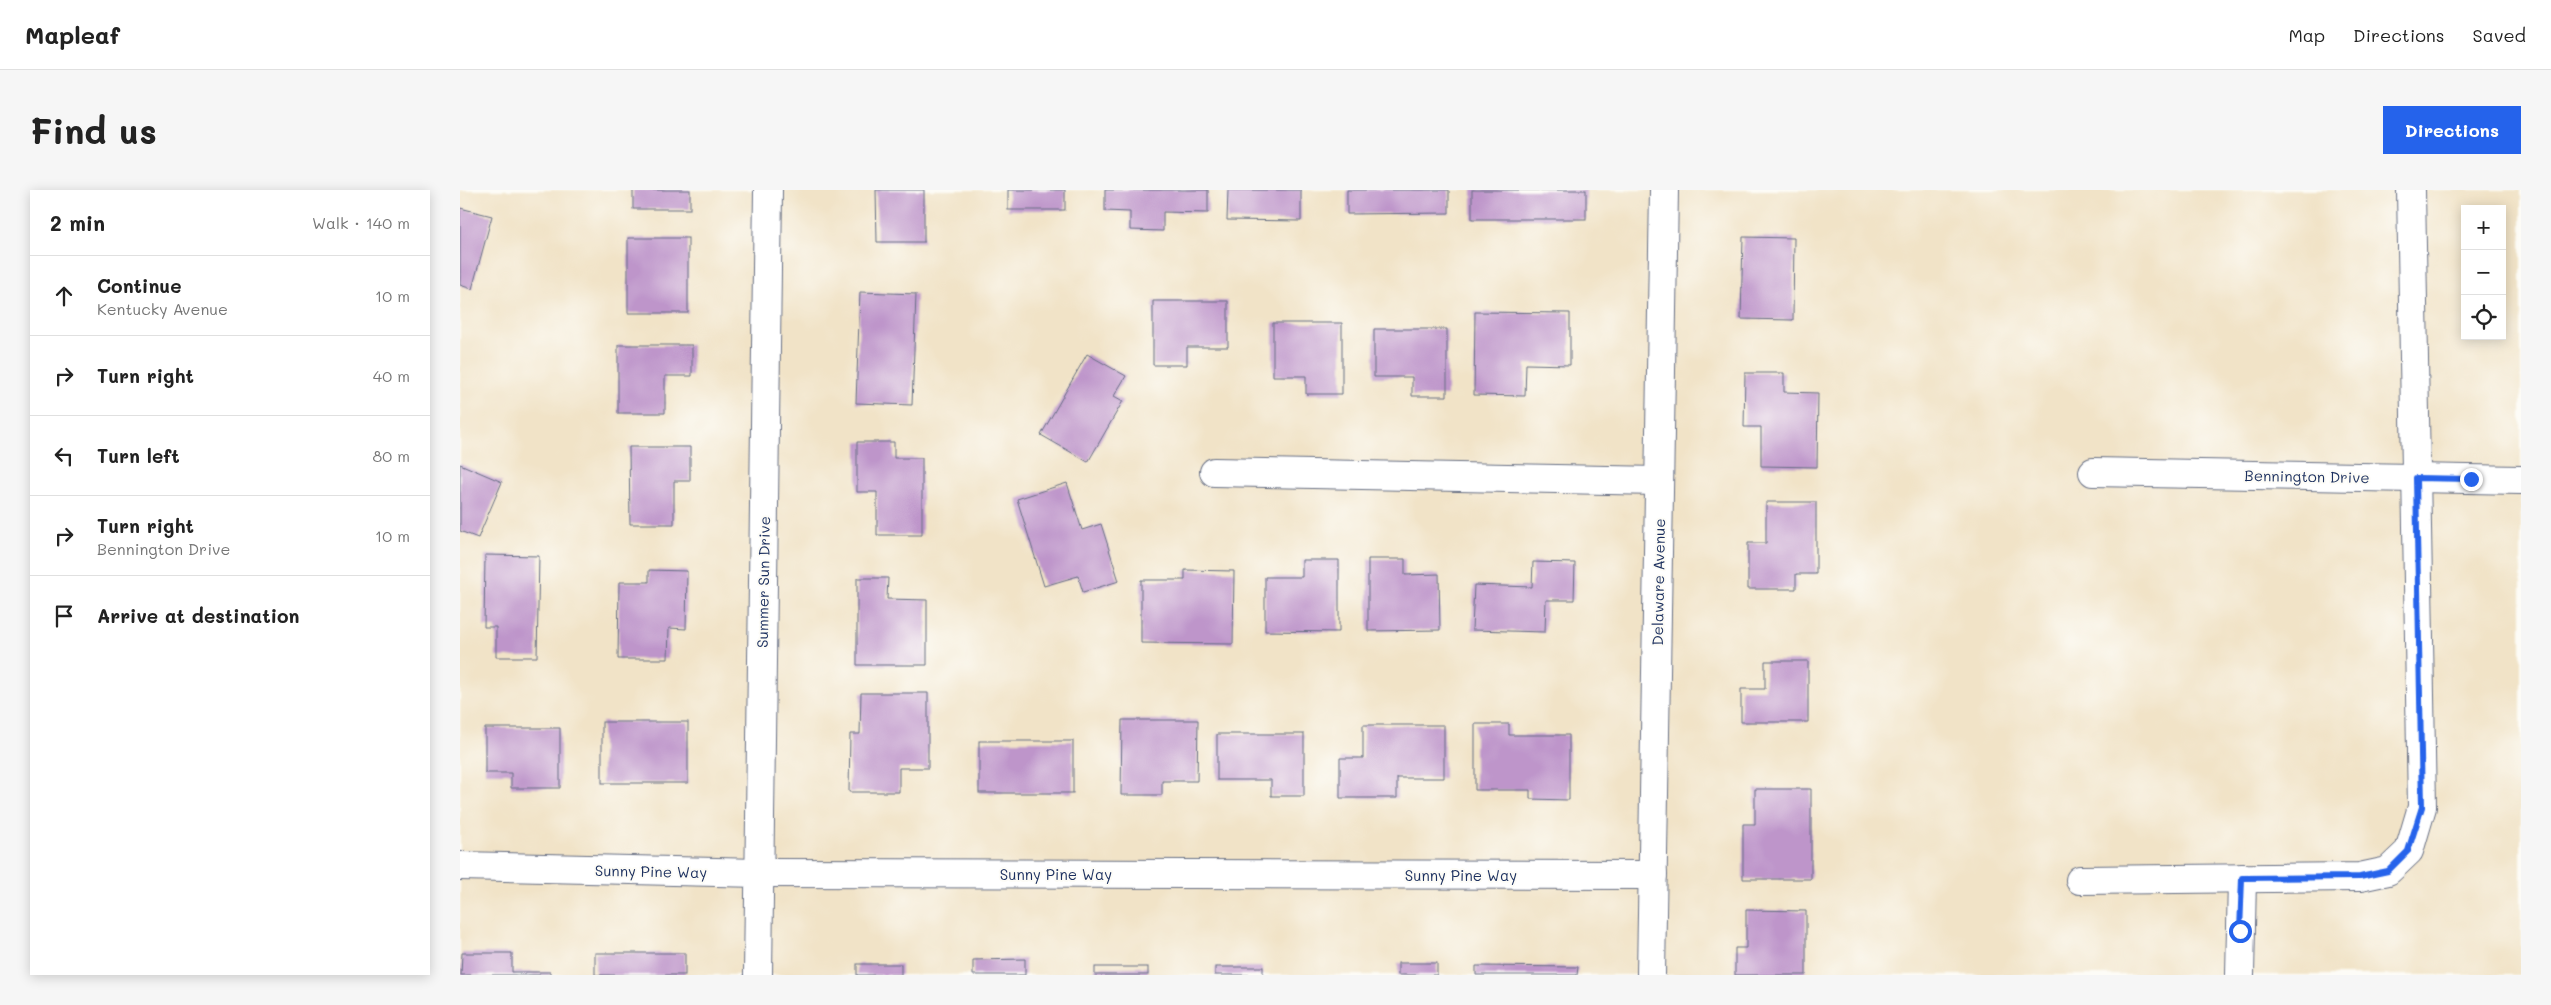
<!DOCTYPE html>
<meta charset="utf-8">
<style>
:root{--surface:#fff;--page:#f6f6f6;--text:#222;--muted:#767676;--line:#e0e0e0;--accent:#2563eb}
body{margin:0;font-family:Mali,sans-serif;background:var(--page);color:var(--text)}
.controls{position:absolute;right:15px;top:15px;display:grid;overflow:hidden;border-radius:0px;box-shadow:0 2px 12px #0003}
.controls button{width:45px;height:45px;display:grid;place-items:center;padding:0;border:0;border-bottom:1px solid var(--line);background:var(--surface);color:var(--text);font:25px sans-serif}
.stop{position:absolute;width:15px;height:15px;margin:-11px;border:4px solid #2563eb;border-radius:50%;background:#fff}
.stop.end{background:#2563eb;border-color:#fff;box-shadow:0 1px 5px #0008}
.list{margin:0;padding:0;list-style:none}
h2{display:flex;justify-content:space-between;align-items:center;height:65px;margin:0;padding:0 20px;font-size:21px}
h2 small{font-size:16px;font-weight:400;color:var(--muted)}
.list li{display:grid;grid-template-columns:32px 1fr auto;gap:15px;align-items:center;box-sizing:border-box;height:80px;padding:0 20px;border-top:1px solid var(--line)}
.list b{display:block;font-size:19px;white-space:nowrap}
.list p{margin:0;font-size:16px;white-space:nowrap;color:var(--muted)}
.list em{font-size:16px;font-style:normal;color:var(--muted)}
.icon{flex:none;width:28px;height:28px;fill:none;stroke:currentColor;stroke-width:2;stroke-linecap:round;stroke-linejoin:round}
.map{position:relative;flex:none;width:2061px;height:785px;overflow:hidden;border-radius:0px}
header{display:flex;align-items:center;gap:30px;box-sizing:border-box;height:70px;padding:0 25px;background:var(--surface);border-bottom:1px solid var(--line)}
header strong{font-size:24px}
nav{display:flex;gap:28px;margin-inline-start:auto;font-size:18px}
.intro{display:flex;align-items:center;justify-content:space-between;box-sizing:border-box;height:120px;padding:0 30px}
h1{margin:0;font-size:35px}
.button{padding:12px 22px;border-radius:0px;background:var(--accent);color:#fff;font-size:18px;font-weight:700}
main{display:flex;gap:30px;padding:0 30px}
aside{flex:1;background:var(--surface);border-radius:0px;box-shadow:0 2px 12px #0003}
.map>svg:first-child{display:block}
</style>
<header>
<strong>Mapleaf</strong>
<nav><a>Map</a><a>Directions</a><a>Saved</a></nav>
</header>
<div class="intro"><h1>Find us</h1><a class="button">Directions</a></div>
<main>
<aside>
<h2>2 min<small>Walk · 140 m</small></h2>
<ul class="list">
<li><svg class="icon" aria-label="ahead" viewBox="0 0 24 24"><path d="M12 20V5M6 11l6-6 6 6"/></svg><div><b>Continue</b><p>Kentucky Avenue</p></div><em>10 m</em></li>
<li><svg class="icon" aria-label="right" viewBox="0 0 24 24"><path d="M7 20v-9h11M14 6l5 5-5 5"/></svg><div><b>Turn right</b></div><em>40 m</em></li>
<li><svg class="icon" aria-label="left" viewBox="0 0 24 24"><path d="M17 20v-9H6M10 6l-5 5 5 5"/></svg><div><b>Turn left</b></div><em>80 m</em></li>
<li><svg class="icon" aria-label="right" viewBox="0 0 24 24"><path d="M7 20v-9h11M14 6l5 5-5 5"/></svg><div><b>Turn right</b><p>Bennington Drive</p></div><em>10 m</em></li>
<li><svg class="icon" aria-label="arrive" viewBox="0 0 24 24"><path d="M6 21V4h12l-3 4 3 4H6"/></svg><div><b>Arrive at destination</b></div></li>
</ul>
</aside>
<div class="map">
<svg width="2061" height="785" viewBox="0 0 2061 785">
<rect width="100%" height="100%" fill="#fdfcf7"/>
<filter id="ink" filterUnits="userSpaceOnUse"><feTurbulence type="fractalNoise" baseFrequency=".02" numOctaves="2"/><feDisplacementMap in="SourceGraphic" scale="10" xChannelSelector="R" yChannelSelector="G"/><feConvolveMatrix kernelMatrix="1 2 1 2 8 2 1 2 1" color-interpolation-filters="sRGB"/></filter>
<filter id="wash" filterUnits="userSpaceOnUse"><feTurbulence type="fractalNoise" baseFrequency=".0096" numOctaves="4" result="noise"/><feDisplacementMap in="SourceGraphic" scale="20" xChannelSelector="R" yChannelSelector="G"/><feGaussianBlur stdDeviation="1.12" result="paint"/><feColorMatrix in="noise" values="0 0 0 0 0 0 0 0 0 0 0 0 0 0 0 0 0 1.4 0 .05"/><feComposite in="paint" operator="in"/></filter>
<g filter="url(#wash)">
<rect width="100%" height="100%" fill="#f1e3c7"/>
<g id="blocks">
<g fill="#be95ca">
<rect x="173" y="0" width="57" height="19"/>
<path d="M416,0h48v52h-47z"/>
<rect x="548" y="0" width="57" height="20"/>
<path d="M645,0h103v23l-45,-1v19l-33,-1v-18l-25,-1z"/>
<path d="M768,0h73v31l-74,-1z"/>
<path d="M887,0h102v23l-102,1z"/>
<rect x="1012" y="0" width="114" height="29"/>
<path d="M0,18l32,8 -20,73 -12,-4z"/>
<path d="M1283,47l51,1 -1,82 -52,-1z"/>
<rect x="168" y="48" width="60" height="75"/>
<path d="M400,102l56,2 -4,111 -56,-2z"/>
<path d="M693,111h75v46h-41v18h-34z"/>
<path d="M1015,122l95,1v52l-44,-1 -1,32 -51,-1z"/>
<path d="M813,133h69v71h-36v-18h-33z"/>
<path d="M914,139h73v67h-35v-19h-38z"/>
<path d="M158,155h74v31h-27v37h-47z"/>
<path d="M627,164l39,22 -12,20 9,5 -35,61 -47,-27z"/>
<path d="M1285,183h39v19l34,1 -1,74 -56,-1v-39h-17z"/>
<path d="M397,252h37v16h28v77h-45v-43h-20z"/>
<path d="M169,257h61v34h-16v43h-44z"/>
<path d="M0,274l42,18 -24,56 -18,-7z"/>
<path d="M607,293l15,47 19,-6 18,57 -36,11 -5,-16 -34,10 -27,-87z"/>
<path d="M1306,312h50v72h-20v15h-48v-46h18z"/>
<path d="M25,365l54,1 -2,101h-41v-30h-12z"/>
<path d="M908,369h37v16l34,-1 1,56 -72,1z"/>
<path d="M842,370h37v72l-74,-1v-54h37z"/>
<path d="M1073,372l42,1 -1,37h-28l-1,32 -73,-2 2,-45 58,2z"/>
<path d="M189,380l38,1 -1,58 -17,-1 -1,31h-50l1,-77h30z"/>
<path d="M725,380l49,1 -1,73 -92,-1v-63h44z"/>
<path d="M397,388h31l-1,21 40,1v65h-70z"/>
<path d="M1305,471h43v61h-67v-33h24z"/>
<path d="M401,503h67v75h-29v24h-50l1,-58h10z"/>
<path d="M662,530h76l-1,61h-35v14h-41z"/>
<rect x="142" y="532" width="86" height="61"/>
<path d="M1015,534h34v11h60v65l-39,-1v-9h-55z"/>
<path d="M903,535h81v53h-47v20h-57v-40h23z"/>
<path d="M25,538h75v60h-49v-15h-26z"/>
<path d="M757,544h87v62h-33v-16h-54z"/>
<rect x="519" y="551" width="94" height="52"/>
<path d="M1295,599h56v90h-68v-55h12z"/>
<path d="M1286,720l60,1v64h-71v-27h11z"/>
<path d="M2,763h50v19h38v3h-89z"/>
<rect x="135" y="763" width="90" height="22"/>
<path d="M565,769v16h-52v-15z"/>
<rect x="938" y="773" width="39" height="12"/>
<rect x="397" y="774" width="44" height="11"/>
<path d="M1016,776l102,1 -1,8h-101z"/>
<rect x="635" y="777" width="53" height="8"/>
<rect x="755" y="777" width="48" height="8"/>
</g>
</g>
</g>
<g filter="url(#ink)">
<use href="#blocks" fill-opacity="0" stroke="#666e83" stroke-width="1"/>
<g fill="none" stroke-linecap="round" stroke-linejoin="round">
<g stroke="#666e83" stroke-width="30">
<g id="minor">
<path d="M754,282l445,9"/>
<path d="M1633,282l428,8"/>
<path d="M0,676l299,7 894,2"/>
<path d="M1620,690l280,-3 28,-6 21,-20 13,-44 -11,-617"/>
<path d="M298,785l10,-785"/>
<path d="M1191,785l13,-785"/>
<path d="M1780,785l2,-97"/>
</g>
</g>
<use href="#minor" stroke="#fff" stroke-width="28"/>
</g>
</g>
<g fill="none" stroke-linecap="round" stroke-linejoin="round" filter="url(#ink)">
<path stroke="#2563eb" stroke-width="6" d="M1780,741l2,-53 118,-1 28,-6 20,-20 14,-44 -6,-329 55,1"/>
</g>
<g text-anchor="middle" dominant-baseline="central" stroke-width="4" stroke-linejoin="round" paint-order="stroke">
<g font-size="15" fill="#1b2f5e" stroke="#fdfcf7">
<text transform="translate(1847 286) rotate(1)">Bennington Drive</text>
<text transform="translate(303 392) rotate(-89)">Summer Sun Drive</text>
<text transform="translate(1198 392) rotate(-89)">Delaware Avenue</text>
<text transform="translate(191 681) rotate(1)">Sunny Pine Way</text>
<text x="596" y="684">Sunny Pine Way</text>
<text x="1001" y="685">Sunny Pine Way</text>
</g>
</g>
</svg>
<div class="controls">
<button>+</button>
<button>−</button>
<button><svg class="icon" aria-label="locate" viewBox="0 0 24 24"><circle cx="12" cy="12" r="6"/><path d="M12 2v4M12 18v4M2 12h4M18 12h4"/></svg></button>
</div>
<div class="stop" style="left:1780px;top:741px"></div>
<div class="stop end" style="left:2011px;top:289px"></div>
</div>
</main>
